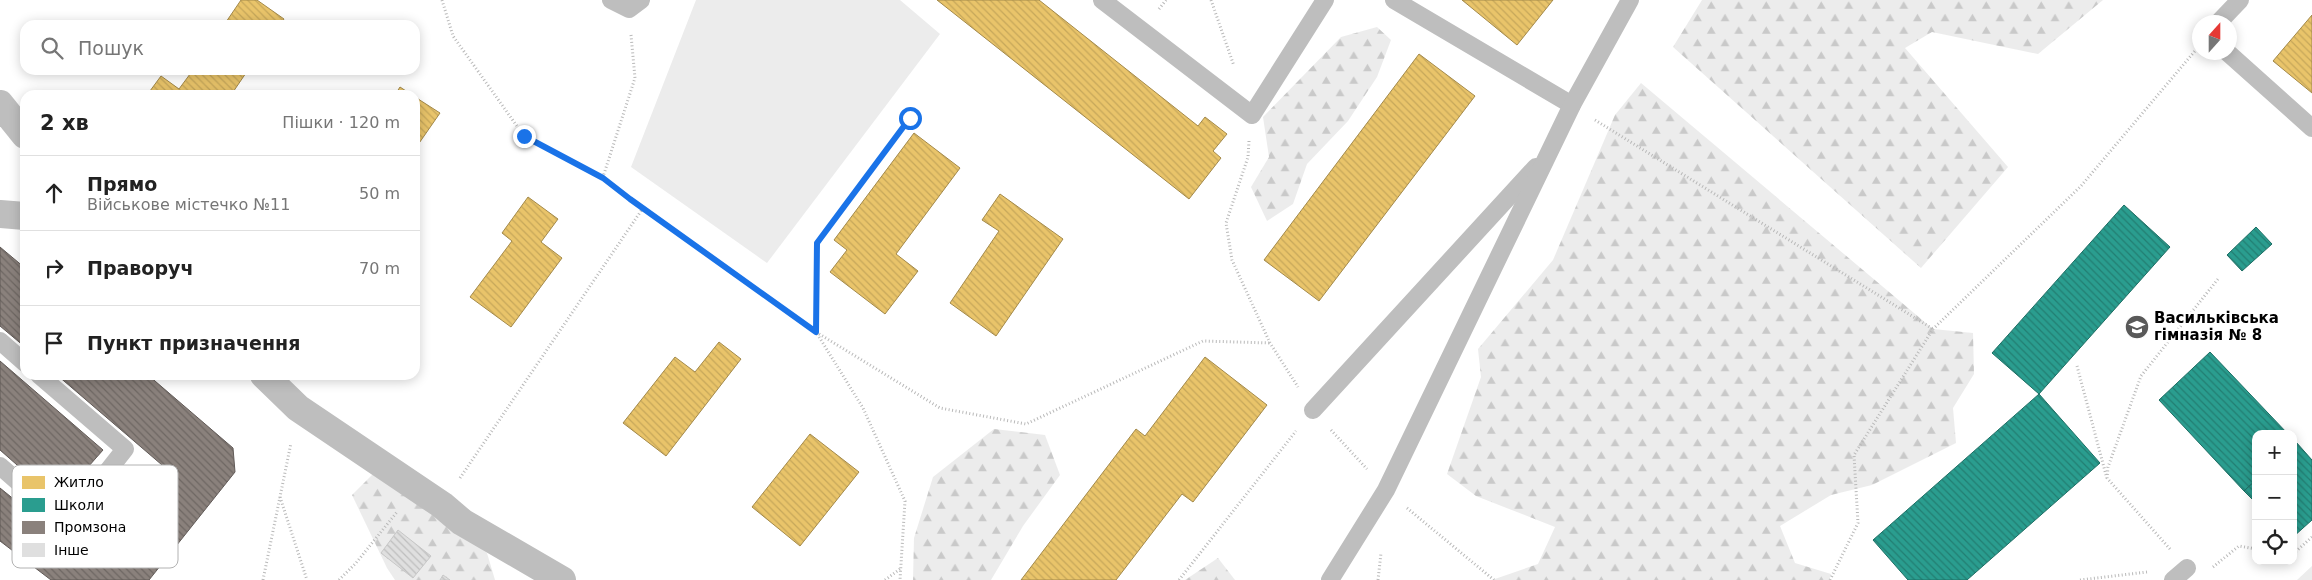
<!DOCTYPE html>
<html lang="uk">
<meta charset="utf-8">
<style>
:root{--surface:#fff;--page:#f2f2f2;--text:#222;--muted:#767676;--line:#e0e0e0}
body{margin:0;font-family:"DejaVu Sans",sans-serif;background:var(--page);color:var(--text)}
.controls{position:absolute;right:15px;bottom:15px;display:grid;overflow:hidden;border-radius:10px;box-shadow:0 2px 12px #0003}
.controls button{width:45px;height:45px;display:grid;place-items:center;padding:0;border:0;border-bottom:1px solid var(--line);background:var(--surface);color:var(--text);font:25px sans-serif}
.compass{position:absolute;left:2192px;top:15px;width:45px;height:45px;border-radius:50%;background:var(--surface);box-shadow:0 2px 12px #0003;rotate:21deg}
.stop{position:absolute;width:15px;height:15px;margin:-11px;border:4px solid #1a73e8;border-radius:50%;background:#fff}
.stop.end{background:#1a73e8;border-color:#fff;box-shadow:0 1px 5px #0008}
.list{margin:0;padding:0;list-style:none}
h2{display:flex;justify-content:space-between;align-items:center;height:65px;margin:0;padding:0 20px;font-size:21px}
h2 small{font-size:16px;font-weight:400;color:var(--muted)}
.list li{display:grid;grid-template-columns:32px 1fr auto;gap:15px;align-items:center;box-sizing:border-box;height:75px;padding:0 20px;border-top:1px solid var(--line)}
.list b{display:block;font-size:19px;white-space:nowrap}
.list p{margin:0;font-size:16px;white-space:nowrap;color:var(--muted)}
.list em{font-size:16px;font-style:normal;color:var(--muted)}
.icon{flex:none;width:28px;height:28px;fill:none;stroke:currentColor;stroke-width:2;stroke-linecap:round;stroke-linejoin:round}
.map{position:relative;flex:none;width:2312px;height:580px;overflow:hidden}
.search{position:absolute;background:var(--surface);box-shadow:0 2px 12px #0003;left:20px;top:20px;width:400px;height:55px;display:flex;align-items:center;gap:12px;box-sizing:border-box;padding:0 18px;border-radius:15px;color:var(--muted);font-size:19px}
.panel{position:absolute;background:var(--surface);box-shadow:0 2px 12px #0003;left:20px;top:90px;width:400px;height:290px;border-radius:15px}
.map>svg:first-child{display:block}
</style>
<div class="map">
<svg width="2312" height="580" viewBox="0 0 2312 580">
<defs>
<pattern id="forest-firs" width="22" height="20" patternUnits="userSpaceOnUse" patternTransform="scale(1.25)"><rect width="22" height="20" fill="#ececec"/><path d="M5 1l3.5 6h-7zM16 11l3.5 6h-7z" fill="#c9c9c9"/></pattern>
<pattern id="homes-back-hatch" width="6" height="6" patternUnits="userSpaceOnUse" patternTransform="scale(1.25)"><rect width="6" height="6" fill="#e9c46a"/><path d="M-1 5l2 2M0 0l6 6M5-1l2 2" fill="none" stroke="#c6a75a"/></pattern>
<pattern id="schools-back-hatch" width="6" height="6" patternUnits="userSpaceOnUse" patternTransform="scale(1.25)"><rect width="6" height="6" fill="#2a9d8f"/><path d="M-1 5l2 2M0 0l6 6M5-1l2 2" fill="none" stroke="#227e72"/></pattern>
<pattern id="industry-back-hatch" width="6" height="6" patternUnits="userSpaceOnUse" patternTransform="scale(1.25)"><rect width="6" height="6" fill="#8a817c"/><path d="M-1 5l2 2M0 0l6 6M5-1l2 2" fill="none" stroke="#6e6763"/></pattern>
<pattern id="building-back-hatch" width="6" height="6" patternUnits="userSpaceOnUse" patternTransform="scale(1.25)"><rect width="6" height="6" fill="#dfdfdf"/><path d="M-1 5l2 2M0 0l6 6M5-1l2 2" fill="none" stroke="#bebebe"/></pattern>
</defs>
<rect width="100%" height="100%" fill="#fff"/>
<g fill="#ececec">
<path d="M696,0h204l40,34 -173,229 -136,-96z"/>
<path d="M2312,566v14h-15z"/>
</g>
<g fill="url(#forest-firs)">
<path d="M1702,0h401l-65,54 -106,-22 -27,16 103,119 -87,101 -248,-221z"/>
<path d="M1377,27l14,13 -14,37 -29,44 -41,43 -14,40 -26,17 -16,-34 18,-30 -6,-40 78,-80z"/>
<path d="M1641,83l292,246 40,4 1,41 -21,34 3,35 -84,42 -41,10 -51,31 15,37 36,11 -2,6h-337l46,-16 17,-37 -79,-31 -29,-22 34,-97 -3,-28 75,-89 62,-145z"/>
<path d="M994,429l51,6 15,40 -37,51 -32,54h-78l1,-42 19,-61z"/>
<path d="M375,472l47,29 65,52 8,27h-100l-8,-12 -35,-73z"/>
<path d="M1218,558l17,22h-50z"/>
</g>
<g fill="url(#homes-back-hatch)" stroke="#a3894a">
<path d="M241,0h16l27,19 -4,6h-56z"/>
<path d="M937,0h102l159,126 7,-9 22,17 -14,17 8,7 -32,41z"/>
<path d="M1462,0h91l-36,45z"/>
<path d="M2312,15v78l-39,-32z"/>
<path d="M1419,54l56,42 -156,205 -55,-41z"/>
<path d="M193,70h55l-17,25h-84l14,-19 18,13z"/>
<path d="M400,87l12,8h-17z"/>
<path d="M415,97l25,16 -25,36z"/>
<path d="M914,133l46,35 -64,86 22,17 -33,43 -55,-42 17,-22 -13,-10z"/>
<path d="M1000,194l63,45 -67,97 -46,-33 49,-72 -17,-11z"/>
<path d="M528,197l30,22 -17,23 21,16 -51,69 -41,-30 42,-56 -10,-8z"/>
<path d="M719,342l22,17 -75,97 -43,-33 52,-66 20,15z"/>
<path d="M1205,357l62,48 -74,97 -11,-8 -66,86h-95l115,-151 9,7z"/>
<path d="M810,434l49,38 -59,74 -48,-39z"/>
</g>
<g fill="url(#schools-back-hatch)" stroke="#1d6e64">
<path d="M2124,205l46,42 -131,147 -47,-41z"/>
<path d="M2256,227l16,17 -30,27 -15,-16z"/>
<path d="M2210,352l78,82h-32v46l-12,11 -85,-91z"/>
<path d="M2039,394l61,69 -133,117h-59l-35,-40z"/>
<path d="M2296,442l16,18v60l-19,17v-92z"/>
<path d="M2256,480v23l-12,-12z"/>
</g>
<g fill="url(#industry-back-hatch)" stroke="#615a57">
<path d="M0,247l25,21v79l-25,-21z"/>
<path d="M0,361l103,89 -45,51 -58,-51z"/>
<path d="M57,375h91l85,73 2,24 -86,108h-98l-51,-39v-53l84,68 78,-91z"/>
</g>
<g fill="url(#building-back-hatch)" stroke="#c7c7c7">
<path d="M398,530l33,26 -18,22 -32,-25z"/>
<path d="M443,575l7,5h-10z"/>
</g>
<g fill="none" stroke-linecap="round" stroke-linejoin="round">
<g stroke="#b9b9b9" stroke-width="3" stroke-dasharray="1 2.5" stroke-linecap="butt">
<path d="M442,0l11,36 71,100 79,41"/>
<path d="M1211,0l23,66"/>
<path d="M1159,9l7,-9"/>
<path d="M631,35l4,43 -32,99 27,22 186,133 47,76 42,93 -5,79"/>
<path d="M910,118l-93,125 -1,89 124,76 86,16 177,-83 67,2"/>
<path d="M1595,120l338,209"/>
<path d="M1249,141l-1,16 -22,66 6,37 38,83 28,44"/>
<path d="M2077,366l29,109"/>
<path d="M1331,430l36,39"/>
<path d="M460,478l183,-270"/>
<path d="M280,497l27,83"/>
<path d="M1407,508l87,72"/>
<path d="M2170,549l-63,-71 1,-11 33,-91 77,-97"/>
<path d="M2293,554l19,-17"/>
<path d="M2213,567l26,-21 17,3"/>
<path d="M263,580l28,-137"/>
<path d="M339,580l17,-17 41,-51"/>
<path d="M885,580l15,-11"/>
<path d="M1179,580l117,-149"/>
<path d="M1378,580l3,-27"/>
<path d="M1830,580l28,-57 -4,-68 79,-126 148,-143 119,-141"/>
<path d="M2080,580l67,-8"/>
</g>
<g stroke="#bebebe" stroke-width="18">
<path d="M611,0l18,9 12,-9"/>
<path d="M1102,0l150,115 73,-115"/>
<path d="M1394,0l178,105"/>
<path d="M2219,22l21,-22"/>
<path d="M2227,52l85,76"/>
<path d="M0,341l25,22"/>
<path d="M1313,410l223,-243"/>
<path d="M0,466l66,58 59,-75 -86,-74"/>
<path d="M1330,580l56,-90 186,-385 58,-105"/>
<path d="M2173,580l14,-12"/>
</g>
<g stroke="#bebebe" stroke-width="28">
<path d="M0,104l25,31"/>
<path d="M0,214l25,2"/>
<path d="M264,375l34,33 144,97 20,17 100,58"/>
</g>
</g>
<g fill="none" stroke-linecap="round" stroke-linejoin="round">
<path stroke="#1a73e8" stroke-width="6" d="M524,136l79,42 27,21 186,133 1,-89 93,-125"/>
</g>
<defs>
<g id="school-disc" transform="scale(1.25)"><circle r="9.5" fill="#595959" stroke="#fff"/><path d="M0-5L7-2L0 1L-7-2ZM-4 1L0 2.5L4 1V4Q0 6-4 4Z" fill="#fff"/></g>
</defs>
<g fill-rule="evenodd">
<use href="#school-disc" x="2137" y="327"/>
</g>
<g text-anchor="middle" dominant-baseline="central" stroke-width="5" stroke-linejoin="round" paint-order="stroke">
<g font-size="15" font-weight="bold" fill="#000" stroke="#fff" text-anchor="start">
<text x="2154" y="318">Васильківська<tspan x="2154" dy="17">гімназія № 8</tspan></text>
</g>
</g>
<rect x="12" y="465" width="166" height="103" rx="8" fill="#fff" stroke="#b2b2b2" stroke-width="1"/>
<rect x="22" y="476" width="23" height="13" fill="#e9c46a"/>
<rect x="22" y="498" width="23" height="14" fill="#2a9d8f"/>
<rect x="22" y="521" width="23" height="13" fill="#8a817c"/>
<rect x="22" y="543" width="23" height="14" fill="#dfdfdf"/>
<g font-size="14" fill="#000">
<text x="54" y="487">Житло</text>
<text x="54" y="510">Школи</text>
<text x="54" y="532">Промзона</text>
<text x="54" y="555">Інше</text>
</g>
</svg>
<div class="controls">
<button>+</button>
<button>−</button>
<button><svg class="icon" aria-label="locate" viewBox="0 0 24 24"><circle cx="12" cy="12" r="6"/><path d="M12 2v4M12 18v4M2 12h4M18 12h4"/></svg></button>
</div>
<svg class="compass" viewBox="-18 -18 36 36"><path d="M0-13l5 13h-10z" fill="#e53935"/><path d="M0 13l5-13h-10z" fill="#767676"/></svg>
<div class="stop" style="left:910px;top:118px"></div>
<div class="stop end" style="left:524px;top:136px"></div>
<div class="search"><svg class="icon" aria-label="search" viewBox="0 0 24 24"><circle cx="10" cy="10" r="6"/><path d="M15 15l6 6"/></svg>Пошук</div>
<section class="panel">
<h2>2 хв<small>Пішки · 120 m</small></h2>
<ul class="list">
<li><svg class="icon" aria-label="ahead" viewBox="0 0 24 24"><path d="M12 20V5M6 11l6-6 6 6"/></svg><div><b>Прямо</b><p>Військове містечко №11</p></div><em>50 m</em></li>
<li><svg class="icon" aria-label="right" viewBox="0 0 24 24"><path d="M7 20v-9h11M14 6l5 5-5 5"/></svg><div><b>Праворуч</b></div><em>70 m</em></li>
<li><svg class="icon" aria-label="arrive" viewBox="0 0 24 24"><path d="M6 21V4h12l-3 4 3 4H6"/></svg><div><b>Пункт призначення</b></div></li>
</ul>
</section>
</div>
